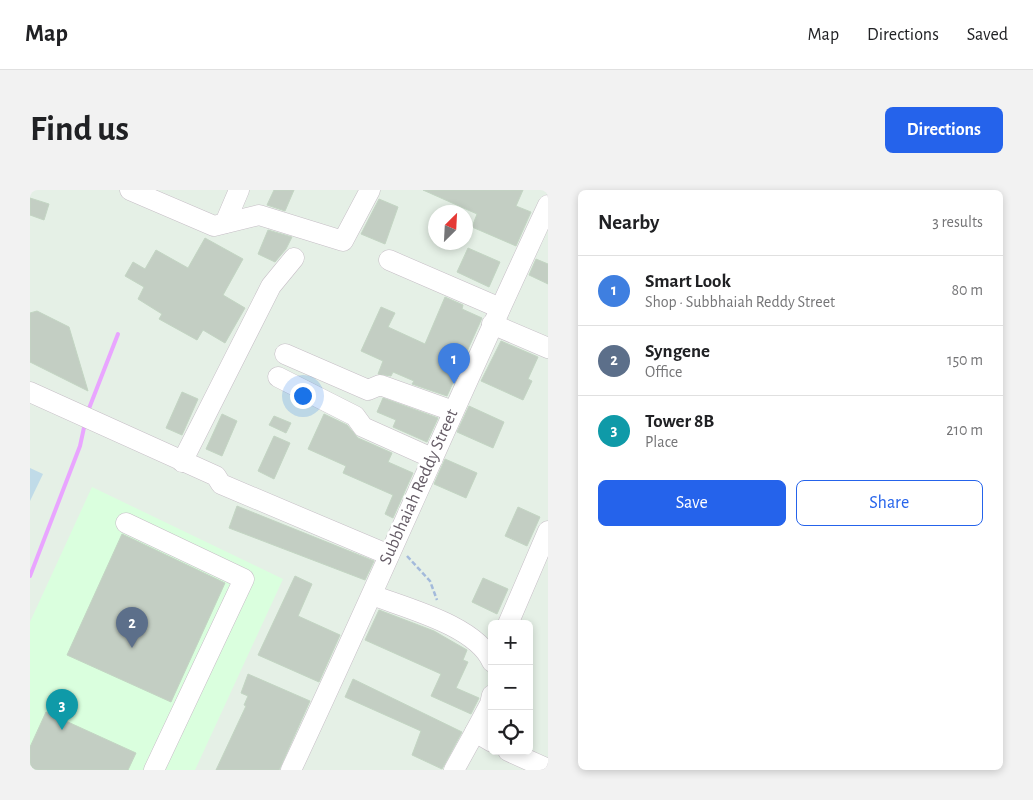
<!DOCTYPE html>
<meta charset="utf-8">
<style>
:root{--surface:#fff;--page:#f2f2f2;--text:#202124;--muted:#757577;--line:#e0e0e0;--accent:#2563eb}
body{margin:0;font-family:"Alegreya Sans",sans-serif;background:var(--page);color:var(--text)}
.controls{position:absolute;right:15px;bottom:15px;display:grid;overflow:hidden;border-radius:8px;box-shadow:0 2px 8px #0003}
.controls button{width:45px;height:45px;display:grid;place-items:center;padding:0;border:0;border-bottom:1px solid var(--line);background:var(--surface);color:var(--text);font:25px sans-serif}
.compass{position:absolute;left:398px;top:15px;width:45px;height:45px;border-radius:50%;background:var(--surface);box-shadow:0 2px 8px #0003;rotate:24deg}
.you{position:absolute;left:272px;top:205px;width:18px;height:18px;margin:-12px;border:4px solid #fff;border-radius:50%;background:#1a73e8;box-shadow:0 0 0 8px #1a73e833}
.badge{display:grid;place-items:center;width:32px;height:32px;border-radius:50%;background:var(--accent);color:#fff;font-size:16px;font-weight:700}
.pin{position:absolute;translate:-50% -41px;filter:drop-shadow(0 1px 2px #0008)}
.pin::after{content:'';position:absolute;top:26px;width:18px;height:15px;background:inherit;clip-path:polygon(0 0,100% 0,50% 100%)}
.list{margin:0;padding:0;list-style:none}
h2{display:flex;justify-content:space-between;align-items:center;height:65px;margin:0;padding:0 20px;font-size:21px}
h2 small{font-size:16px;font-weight:400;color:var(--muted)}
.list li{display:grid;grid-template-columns:32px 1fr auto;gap:15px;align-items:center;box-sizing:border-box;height:70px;padding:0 20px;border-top:1px solid var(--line)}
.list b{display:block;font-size:19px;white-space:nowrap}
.list p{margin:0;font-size:16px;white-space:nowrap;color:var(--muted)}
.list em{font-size:16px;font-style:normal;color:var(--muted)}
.actions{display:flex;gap:10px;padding:15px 20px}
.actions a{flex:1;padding:11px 0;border:1px solid var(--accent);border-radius:8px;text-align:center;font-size:18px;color:var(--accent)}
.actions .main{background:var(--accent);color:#fff}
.icon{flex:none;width:28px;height:28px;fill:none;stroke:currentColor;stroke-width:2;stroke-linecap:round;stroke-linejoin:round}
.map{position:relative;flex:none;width:518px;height:580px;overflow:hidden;border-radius:8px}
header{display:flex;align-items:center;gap:30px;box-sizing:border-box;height:70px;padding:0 25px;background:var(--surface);border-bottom:1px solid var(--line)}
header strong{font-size:24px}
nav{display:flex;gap:28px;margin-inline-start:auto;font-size:18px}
.intro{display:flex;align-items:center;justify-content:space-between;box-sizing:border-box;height:120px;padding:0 30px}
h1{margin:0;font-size:35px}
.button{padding:12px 22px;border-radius:8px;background:var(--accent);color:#fff;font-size:18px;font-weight:700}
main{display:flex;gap:30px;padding:0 30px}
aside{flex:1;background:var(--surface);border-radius:8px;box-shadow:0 2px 8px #0003}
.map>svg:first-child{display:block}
</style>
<header>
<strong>Map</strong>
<nav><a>Map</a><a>Directions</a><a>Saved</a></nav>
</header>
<div class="intro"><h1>Find us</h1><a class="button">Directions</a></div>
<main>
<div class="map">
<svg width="518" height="580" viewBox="0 0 518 580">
<rect width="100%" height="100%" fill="#e5f0e6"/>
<path fill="#daffde" d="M62,297l191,92 -88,191h-165v-148z"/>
<path fill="#c0dbe8" d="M0,278l13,6 -13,27z"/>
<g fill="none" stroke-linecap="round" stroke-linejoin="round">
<g stroke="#e9a5ff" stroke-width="4">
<path d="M58,221l30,-77"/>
<path d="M0,386l50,-130 5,-23"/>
</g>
</g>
<g fill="#c3cec3" stroke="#c3d5c3">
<path d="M244,0h20l-9,21 -18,-6z"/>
<path d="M393,0h100l-7,16 15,6 -15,34 -44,-19 5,-13z"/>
<path d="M0,8l19,6 -5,16 -14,-5z"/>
<path d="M349,9l19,8 -13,37 -24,-10z"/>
<path d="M238,40l24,7 -6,12 -11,13 -17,-8z"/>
<path d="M175,48l38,21 -20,36 22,13 -20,35 -22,-13 -6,10 -38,-21 3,-5 -24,-15 6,-12 -19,-11 8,-14 12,7 11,-19 32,18z"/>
<path d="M438,58l32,14 -11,25 -32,-15z"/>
<path d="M506,69l12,5v20l-19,-9z"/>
<path d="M415,107l18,8 -1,4 20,9 -35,78 -35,-12 2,-3 -21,-9 -2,4 -13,-2 5,-13 -22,-10 20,-44 14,6 -7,14 37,17z"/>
<path d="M7,121l32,16 19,64 -58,-29v-49z"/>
<path d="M471,151l37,16 -10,22 4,2 -9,19 -42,-19z"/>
<path d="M152,202l16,7 -16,36 -16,-7z"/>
<path d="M353,208l55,20 -11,24 -34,-15 3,-7 -19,-8z"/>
<path d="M439,216l35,16 -11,26 -36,-16z"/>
<path d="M192,224l15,7 -15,35 -16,-7z"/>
<path d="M294,224l23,11 11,13 34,15 -4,9 25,11 -20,45 -8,-4 8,-19 -50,-22 3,-7 -38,-17z"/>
<path d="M244,226l17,7 -5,10 -17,-8z"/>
<path d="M244,246l16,7 -16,36 -16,-8z"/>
<path d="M415,269l32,14 -11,25 -32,-14z"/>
<path d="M207,316l137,55 -9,19 -136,-52z"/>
<path d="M488,317l22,10 -13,29 -22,-10z"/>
<path d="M92,344l103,49 -54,119 -104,-47z"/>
<path d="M265,386l17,8 -14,32 42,19 -21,47 -61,-27z"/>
<path d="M453,388l25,11 -11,25 -25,-12z"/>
<path d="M349,420l55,21 33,19 -4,10 5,2 -12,26 23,10 -8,16 -40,-18 10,-22 -76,-34z"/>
<path d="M218,484l62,27 -31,69h-63l30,-64 -2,-1 4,-9 -7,-3z"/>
<path d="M323,489l109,53 -20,37 -30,-14 9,-24 -76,-34z"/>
<path d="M16,522l90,41 -8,17h-98v-23z"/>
</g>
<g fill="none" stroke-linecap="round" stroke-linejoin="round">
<g stroke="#c6bec6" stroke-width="21">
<g id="minor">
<path d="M100,0l84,36 45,-11 84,26 27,-51"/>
<path d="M195,33l14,-33"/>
<path d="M359,70l111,48"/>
<path d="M462,134l56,24"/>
<path d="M255,164l83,36 12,-5 73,26"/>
<path d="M248,187l77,39 8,11 69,31"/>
<path d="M0,202l186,84 5,8 168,71"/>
<path d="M152,272l89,-176 23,-28"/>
<path d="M96,333l118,56 -90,191"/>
<path d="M342,405c34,13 105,31 120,67"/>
<path d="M478,434l40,-93"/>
<path d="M462,505l-2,9 -15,28 17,10"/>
<path d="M478,561l40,18"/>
<path d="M261,580c88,-187 169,-377 257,-565"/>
<path d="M424,580l21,-38"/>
</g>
</g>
<path stroke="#a3badb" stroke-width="2.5" stroke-dasharray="5 2.5" stroke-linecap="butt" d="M377,366l23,25 7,19"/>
<use href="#minor" stroke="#fff" stroke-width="20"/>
</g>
<g text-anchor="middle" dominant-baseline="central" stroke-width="5" stroke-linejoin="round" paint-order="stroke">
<g font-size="18" fill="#655c66" stroke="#fff">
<text transform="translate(389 297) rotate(-66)">Subbhaiah Reddy Street</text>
</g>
</g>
</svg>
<div class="controls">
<button>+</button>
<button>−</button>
<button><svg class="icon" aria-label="locate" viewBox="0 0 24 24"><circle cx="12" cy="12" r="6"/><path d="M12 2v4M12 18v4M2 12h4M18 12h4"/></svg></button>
</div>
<svg class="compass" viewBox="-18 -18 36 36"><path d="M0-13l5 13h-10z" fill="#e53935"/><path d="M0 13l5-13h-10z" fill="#757577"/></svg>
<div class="you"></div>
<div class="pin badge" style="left:424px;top:194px;background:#3f7fe0">1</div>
<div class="pin badge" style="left:102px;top:458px;background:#5c6f8a">2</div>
<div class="pin badge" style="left:32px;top:540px;background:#0f9aa8">3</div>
</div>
<aside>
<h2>Nearby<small>3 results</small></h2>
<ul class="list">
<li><span class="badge" style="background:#3f7fe0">1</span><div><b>Smart Look</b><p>Shop · Subbhaiah Reddy Street</p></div><em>80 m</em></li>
<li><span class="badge" style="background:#5c6f8a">2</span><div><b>Syngene</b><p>Office</p></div><em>150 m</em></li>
<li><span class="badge" style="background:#0f9aa8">3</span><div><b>Tower 8B</b><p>Place</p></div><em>210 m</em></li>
</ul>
<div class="actions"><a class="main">Save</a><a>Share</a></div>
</aside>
</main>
